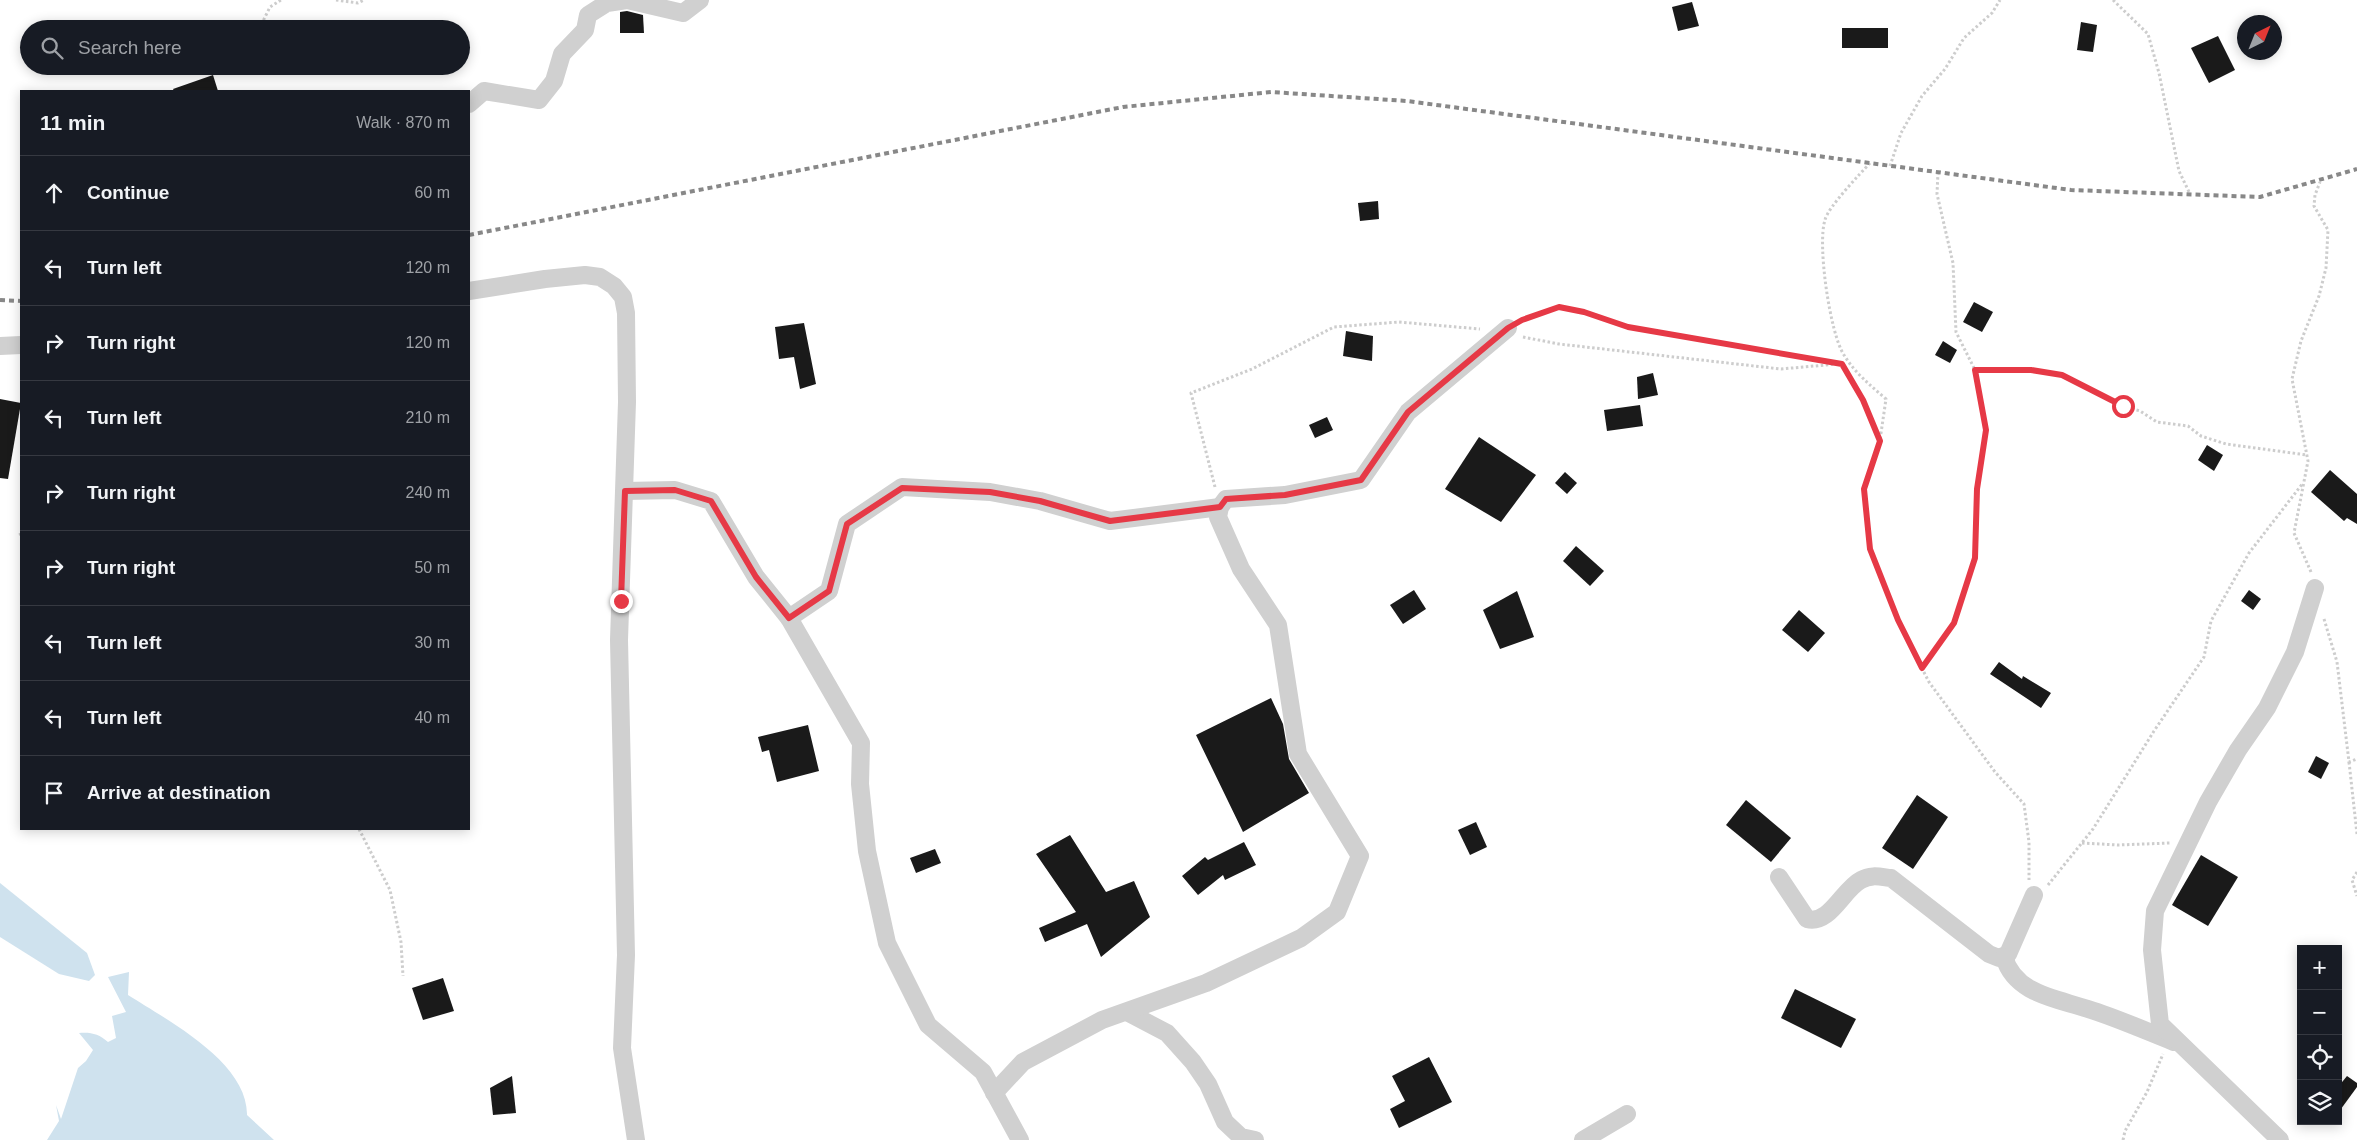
<!DOCTYPE html>
<meta charset="utf-8">
<style>
:root{--surface:#171b24;--page:#20242c;--text:#f1f3f6;--muted:#9ea1a6;--line:#363941}
body{margin:0;font-family:Helvetica,sans-serif;background:var(--page);color:var(--text)}
.controls{position:absolute;right:15px;bottom:15px;display:grid;overflow:hidden;border-radius:0px;box-shadow:0 2px 12px #0003}
.controls button{width:45px;height:45px;display:grid;place-items:center;padding:0;border:0;border-bottom:1px solid var(--line);background:var(--surface);color:var(--text);font:25px sans-serif}
.compass{position:absolute;left:2237px;top:15px;width:45px;height:45px;border-radius:50%;background:var(--surface);box-shadow:0 2px 12px #0003;rotate:43deg}
.stop{position:absolute;width:15px;height:15px;margin:-11px;border:4px solid #e63946;border-radius:50%;background:#fff}
.stop.end{background:#e63946;border-color:#fff;box-shadow:0 1px 5px #0008}
.list{margin:0;padding:0;list-style:none}
h2{display:flex;justify-content:space-between;align-items:center;height:65px;margin:0;padding:0 20px;font-size:21px}
h2 small{font-size:16px;font-weight:400;color:var(--muted)}
.list li{display:grid;grid-template-columns:32px 1fr auto;gap:15px;align-items:center;box-sizing:border-box;height:75px;padding:0 20px;border-top:1px solid var(--line)}
.list b{display:block;font-size:19px;white-space:nowrap}
.list em{font-size:16px;font-style:normal;color:var(--muted)}
.icon{flex:none;width:28px;height:28px;fill:none;stroke:currentColor;stroke-width:2;stroke-linecap:round;stroke-linejoin:round}
.map{position:relative;flex:none;width:2357px;height:1140px;overflow:hidden}
.search{position:absolute;background:var(--surface);box-shadow:0 2px 12px #0003;left:20px;top:20px;width:450px;height:55px;display:flex;align-items:center;gap:12px;box-sizing:border-box;padding:0 18px;border-radius:28px;color:var(--muted);font-size:19px}
.panel{position:absolute;background:var(--surface);box-shadow:0 2px 12px #0003;left:20px;top:90px;width:450px;height:740px;border-radius:0px}
.map>svg:first-child{display:block}
</style>
<div class="map">
<svg width="2357" height="1140" viewBox="0 0 2357 1140">
<rect width="100%" height="100%" fill="#fff"/>
<g fill="#cfe2ee">
<path d="M0,883l87,70 8,22 -6,6 -30,-7 -59,-37z"/>
<path d="M129,972l-1,23c39,25 120,67 119,120l27,25h-227l12,-19 -3,-16 5,14 17,-51 8,-7 7,-11 -14,-17c12,-1 20,1 29,9l8,-4 -4,-22 14,-4 -18,-35z"/>
</g>
<g fill="#1a1a1a">
<path d="M1692,2l7,24 -21,5 -6,-24z"/>
<path d="M627,11l16,4 1,18h-24v-21z"/>
<path d="M2081,22l16,3 -4,27 -16,-2z"/>
<rect x="1842" y="28" width="46" height="20"/>
<path d="M2218,36l17,34 -26,13 -18,-35z"/>
<path d="M213,75l5,16h-44l-1,-2z"/>
<path d="M1378,201l1,18 -19,2 -2,-18z"/>
<path d="M1974,302l19,10 -11,20 -19,-10z"/>
<path d="M804,323l12,61 -16,5 -6,-32 -15,2 -4,-32z"/>
<path d="M1346,331l27,5 -1,25 -29,-5z"/>
<path d="M1943,341l14,9 -7,13 -15,-8z"/>
<path d="M1653,373l5,22 -20,4 -1,-22z"/>
<path d="M0,399l21,4 -13,76 -8,-1z"/>
<path d="M1640,405l3,21 -36,5 -3,-21z"/>
<path d="M1327,417l6,13 -18,8 -6,-13z"/>
<path d="M1479,437l57,38 -35,47 -56,-33z"/>
<path d="M2207,445l16,10 -9,16 -16,-11z"/>
<path d="M2330,470l27,24v30l-10,-6 -3,3 -33,-29z"/>
<path d="M1565,472l12,11 -10,11 -12,-11z"/>
<path d="M1576,546l28,25 -14,15 -27,-25z"/>
<path d="M1414,590l12,19 -23,15 -13,-19z"/>
<path d="M2249,590l12,9 -8,11 -12,-9z"/>
<path d="M1517,591l17,46 -34,12 -17,-39z"/>
<path d="M1799,610l26,23 -17,19 -26,-22z"/>
<path d="M1999,662l23,17 1,-3 28,17 -10,15 -51,-34z"/>
<path d="M1271,698l12,26 6,35 20,34 -66,39 -47,-97z"/>
<path d="M808,725l11,46 -42,11 -8,-32 -7,2 -4,-15z"/>
<path d="M2316,756l13,7 -8,16 -13,-7z"/>
<path d="M1917,795l31,22 -35,52 -31,-21z"/>
<path d="M1746,800l45,38 -20,24 -45,-37z"/>
<path d="M1476,822l11,25 -17,8 -12,-25z"/>
<path d="M1070,835l36,57 28,-11 16,36 -49,40 -14,-33 -42,18 -6,-14 37,-16 -40,-58z"/>
<path d="M1244,842l12,23 -31,15 -2,-5 -25,20 -16,-19 23,-19 3,3z"/>
<path d="M935,849l6,14 -25,10 -6,-15z"/>
<path d="M2201,855l37,22 -30,49 -36,-21z"/>
<path d="M443,978l11,33 -31,9 -11,-32z"/>
<path d="M1795,989l61,30 -15,29 -60,-30z"/>
<path d="M1429,1057l23,45 -53,26 -9,-19 15,-8 -13,-25z"/>
<path d="M512,1076l4,37 -23,2 -3,-27z"/>
<path d="M2347,1076l10,7v4l-19,26v-26z"/>
</g>
<g fill="none" stroke-linecap="round" stroke-linejoin="round">
<g stroke="#cdcdcd" stroke-width="3" stroke-dasharray="2.5 2.5" stroke-linecap="butt">
<path d="M336,0l22,3 6,-3"/>
<path d="M2113,0l35,34 11,39 20,98 11,23"/>
<path d="M68,28l1,1"/>
<path d="M259,29l11,-22 11,-7"/>
<path d="M1870,163c-10,11 -42,44 -45,57 -8,24 5,114 19,135 11,18 26,30 42,44l-6,41"/>
<path d="M1890,166l11,-33 21,-37 23,-27 19,-31 28,-25 8,-13"/>
<path d="M1522,320l37,-13 25,4 44,16 214,37 21,36 17,41 -16,48 6,60 27,71 32,62 66,90 29,32 5,38v38"/>
<path d="M1523,337l36,7 222,25 56,-5"/>
<path d="M1975,370h56l32,5 60,31 17,5 17,11 31,4 13,10 25,8 81,11"/>
<path d="M1215,487l-24,-94 61,-24 82,-42 65,-5 81,7"/>
<path d="M20,533l1,4"/>
<path d="M2311,572l-17,-39 14,-72 -16,-82 9,-38 18,-45 7,-28 2,-38 -14,-24 1,-11 5,-13"/>
<path d="M2324,619l13,43 12,100 8,-3"/>
<path d="M1922,668l32,-45 21,-65 2,-69 9,-59 -11,-60 -19,-38 -3,-69 -16,-69 1,-22"/>
<path d="M2349,762l8,72"/>
<path d="M359,829l31,61 11,52 2,34"/>
<path d="M2082,843l36,2 52,-2"/>
<path d="M2357,872l-5,8 5,16"/>
<path d="M2048,885l45,-56 61,-98 50,-74 7,-36 38,-68 54,-70"/>
<path d="M2123,1140l2,-9 22,-39 16,-38"/>
</g>
<g stroke="#d0d0d0" stroke-width="18">
<path d="M469,104l15,-13 55,9 15,-19 8,-27 23,-24 3,-15 19,-12 20,-3 56,13 17,-13"/>
<path d="M469,291l76,-12 40,-4 15,2 14,9 9,11 3,16 1,89 -8,238 7,315 -4,93 14,92"/>
<path d="M0,346l21,-1"/>
<path d="M625,491l50,-1 36,11 45,76 33,41 40,-27 18,-67 55,-37 88,5 50,9 70,20 110,-14"/>
<path d="M789,618l72,125 -1,41 7,67 20,92 41,82 55,47 37,68"/>
<path d="M1779,877l28,42c23,6 36,-30 54,-39 10,-6 20,-3 30,-2l98,76 10,4 9,-4 26,-59"/>
<path d="M2004,957c11,37 51,41 84,52 29,9 58,22 86,33"/>
<path d="M1127,1012l40,21 26,29 15,22 17,38 16,15 14,3"/>
<path d="M994,1093l29,-31 79,-42 104,-37 95,-45 36,-26 23,-56 -62,-102 -20,-129 -37,-56 -23,-52 2,-10 6,-8 59,-4 76,-15 47,-68 100,-84"/>
<path d="M1583,1140l44,-26"/>
<path d="M2280,1140l-120,-116 -8,-74 3,-39 53,-109 30,-52 29,-42 28,-56 20,-64"/>
</g>
<g stroke="#888" stroke-width="4" stroke-dasharray="5 4" stroke-linecap="butt">
<path d="M469,235l654,-128 148,-15 136,9 664,89 189,7 97,-28"/>
<path d="M0,300l21,1"/>
</g>
</g>
<g fill="none" stroke-linecap="round" stroke-linejoin="round">
<path stroke="#e63946" stroke-width="6" d="M621,601l4,-110 50,-1 36,11 45,76 33,41 40,-27 18,-67 55,-36 88,4 50,9 70,20 110,-14 6,-8 59,-4 76,-15 47,-68 100,-84 14,-8 37,-13 25,5 44,15 214,37 21,36 17,41 -16,48 6,60 28,71 24,48 32,-45 21,-65 2,-69 9,-59 -11,-60h56l31,5 61,31"/>
</g>
</svg>
<div class="controls">
<button>+</button>
<button>−</button>
<button><svg class="icon" aria-label="locate" viewBox="0 0 24 24"><circle cx="12" cy="12" r="6"/><path d="M12 2v4M12 18v4M2 12h4M18 12h4"/></svg></button>
<button><svg class="icon" aria-label="layers" viewBox="0 0 24 24"><path d="M12 4l9 5-9 5-9-5zM3 14l9 5 9-5"/></svg></button>
</div>
<svg class="compass" viewBox="-18 -18 36 36"><path d="M0-13l5 13h-10z" fill="#e53935"/><path d="M0 13l5-13h-10z" fill="#9ea1a6"/></svg>
<div class="stop" style="left:2123px;top:406px"></div>
<div class="stop end" style="left:621px;top:601px"></div>
<div class="search"><svg class="icon" aria-label="search" viewBox="0 0 24 24"><circle cx="10" cy="10" r="6"/><path d="M15 15l6 6"/></svg>Search here</div>
<section class="panel">
<h2>11 min<small>Walk · 870 m</small></h2>
<ul class="list">
<li><svg class="icon" aria-label="ahead" viewBox="0 0 24 24"><path d="M12 20V5M6 11l6-6 6 6"/></svg><div><b>Continue</b></div><em>60 m</em></li>
<li><svg class="icon" aria-label="left" viewBox="0 0 24 24"><path d="M17 20v-9H6M10 6l-5 5 5 5"/></svg><div><b>Turn left</b></div><em>120 m</em></li>
<li><svg class="icon" aria-label="right" viewBox="0 0 24 24"><path d="M7 20v-9h11M14 6l5 5-5 5"/></svg><div><b>Turn right</b></div><em>120 m</em></li>
<li><svg class="icon" aria-label="left" viewBox="0 0 24 24"><path d="M17 20v-9H6M10 6l-5 5 5 5"/></svg><div><b>Turn left</b></div><em>210 m</em></li>
<li><svg class="icon" aria-label="right" viewBox="0 0 24 24"><path d="M7 20v-9h11M14 6l5 5-5 5"/></svg><div><b>Turn right</b></div><em>240 m</em></li>
<li><svg class="icon" aria-label="right" viewBox="0 0 24 24"><path d="M7 20v-9h11M14 6l5 5-5 5"/></svg><div><b>Turn right</b></div><em>50 m</em></li>
<li><svg class="icon" aria-label="left" viewBox="0 0 24 24"><path d="M17 20v-9H6M10 6l-5 5 5 5"/></svg><div><b>Turn left</b></div><em>30 m</em></li>
<li><svg class="icon" aria-label="left" viewBox="0 0 24 24"><path d="M17 20v-9H6M10 6l-5 5 5 5"/></svg><div><b>Turn left</b></div><em>40 m</em></li>
<li><svg class="icon" aria-label="arrive" viewBox="0 0 24 24"><path d="M6 21V4h12l-3 4 3 4H6"/></svg><div><b>Arrive at destination</b></div></li>
</ul>
</section>
</div>
